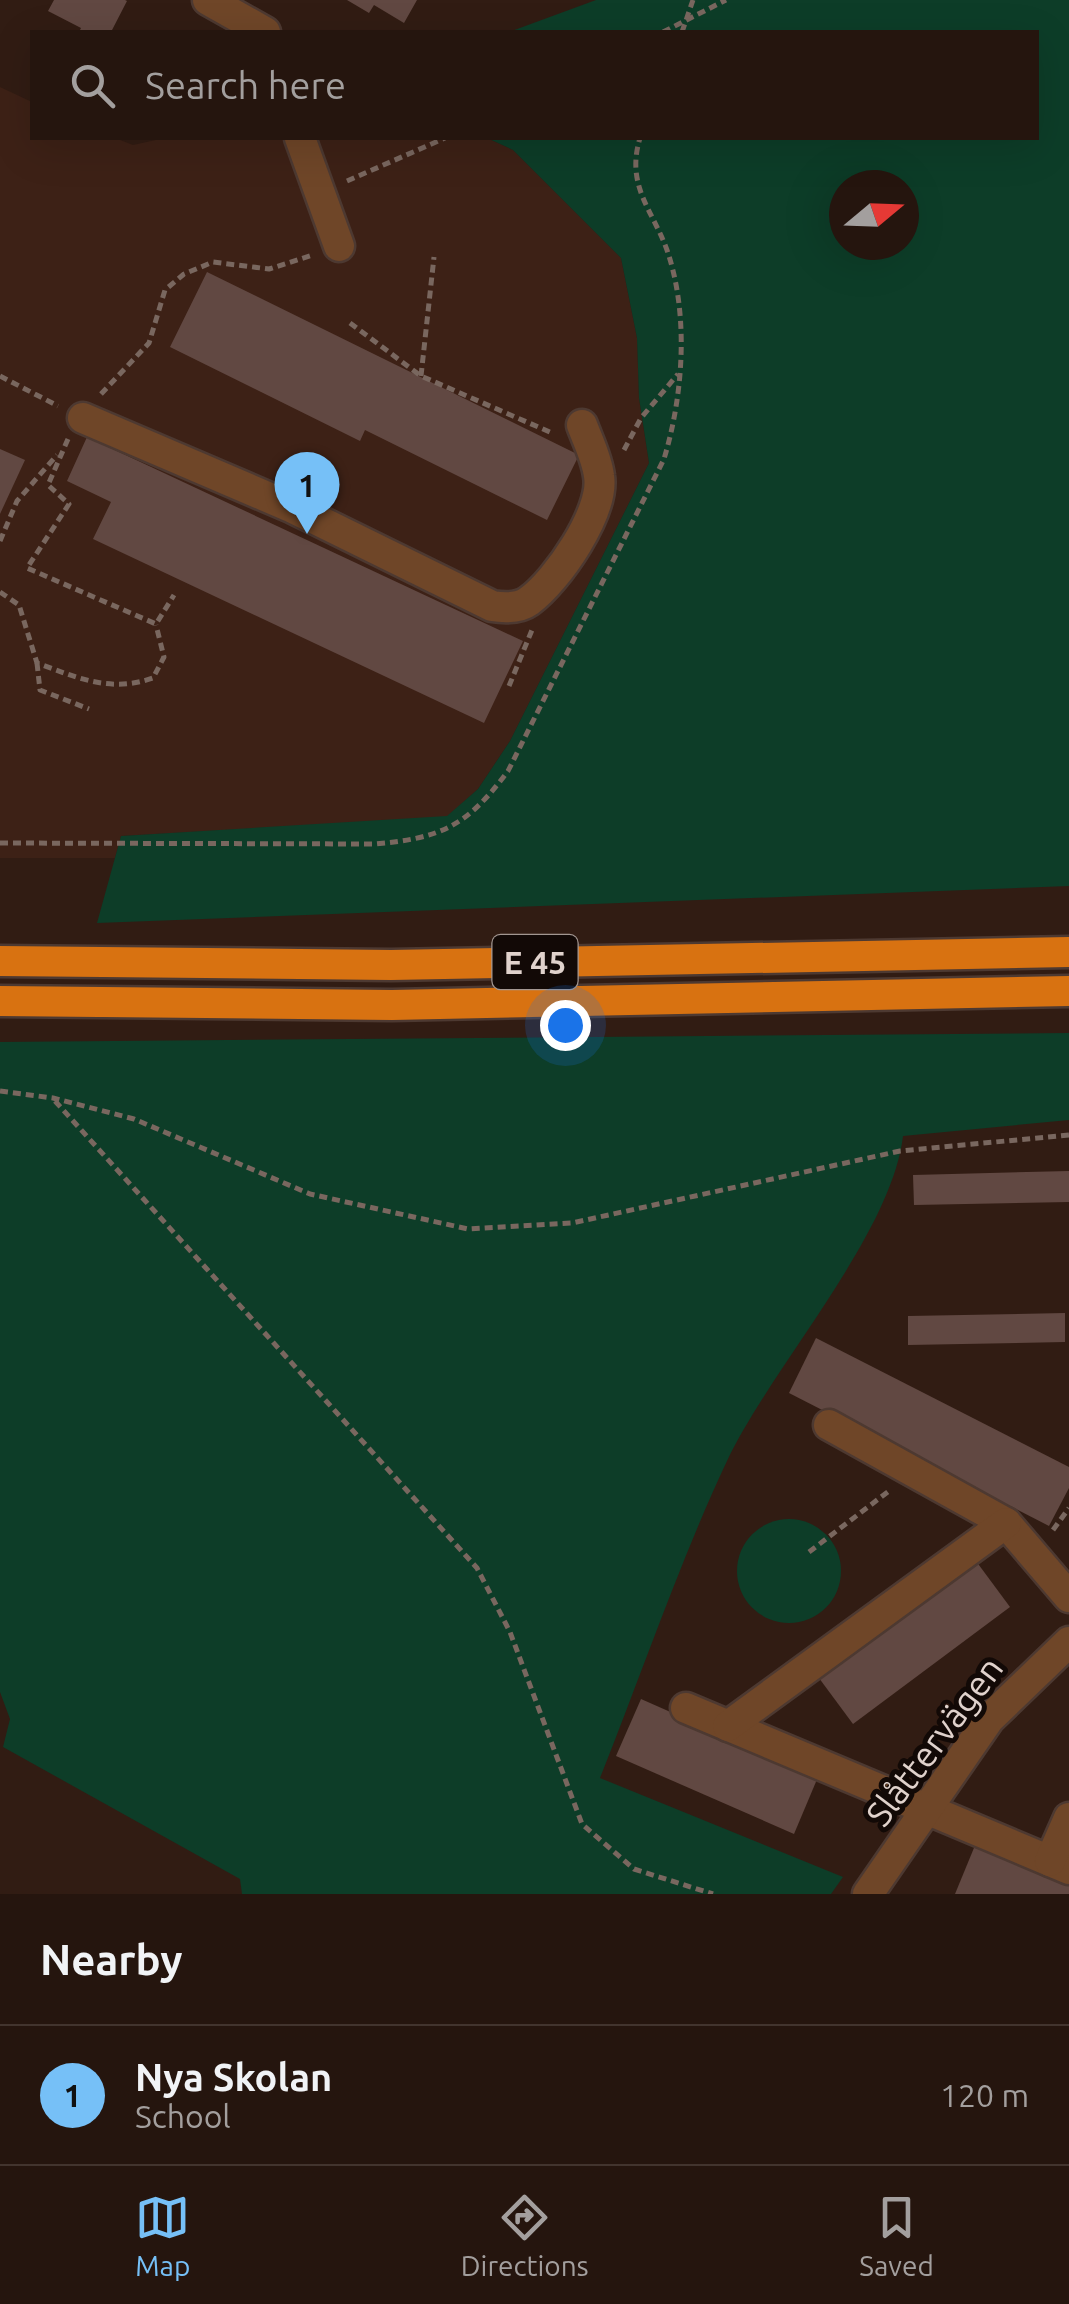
<!DOCTYPE html>
<meta charset="utf-8">
<style>
:root{--surface:#25150e;--page:#2d1e17;--text:#f1f3f6;--muted:#a39f9e;--line:#42342e;--accent:#76c0f7}
body{margin:0;font-family:Ubuntu,sans-serif;background:var(--page);color:var(--text)}
.compass{position:absolute;left:829px;top:170px;width:90px;height:90px;border-radius:50%;background:var(--surface);box-shadow:0 10px 40px #0002;rotate:71deg}
.you{position:absolute;left:565px;top:1025px;width:35px;height:35px;margin:-25px;border:8px solid #fff;border-radius:50%;background:#1a73e8;box-shadow:0 0 0 15px #1a73e833}
.badge{display:grid;place-items:center;width:65px;height:65px;border-radius:50%;background:var(--accent);color:#111;font-size:32px;font-weight:700}
.pin{position:absolute;translate:-50% -82px;filter:drop-shadow(0 2px 5px #0008)}
.pin::after{content:'';position:absolute;top:52px;width:35px;height:30px;background:inherit;clip-path:polygon(0 0,100% 0,50% 100%)}
.list{margin:0;padding:0;list-style:none}
h2{display:flex;justify-content:space-between;align-items:center;height:130px;margin:0;padding:0 40px;font-size:42px}
h2 small{font-size:32px;font-weight:400;color:var(--muted)}
.list li{display:grid;grid-template-columns:65px 1fr auto;gap:30px;align-items:center;box-sizing:border-box;height:140px;padding:0 40px;border-top:2px solid var(--line)}
.list b{display:block;font-size:38px;white-space:nowrap}
.list p{margin:0;font-size:32px;white-space:nowrap;color:var(--muted)}
.list em{font-size:32px;font-style:normal;color:var(--muted)}
.icon{flex:none;width:55px;height:55px;fill:none;stroke:currentColor;stroke-width:2;stroke-linecap:round;stroke-linejoin:round}
.map{position:relative;flex:none;width:1069px;height:1894px;overflow:hidden}
.search{position:absolute;background:var(--surface);box-shadow:0 10px 40px #0002;left:30px;right:30px;top:30px;height:110px;display:flex;align-items:center;gap:25px;box-sizing:border-box;padding:0 35px;border-radius:0px;color:var(--muted);font-size:38px}
.sheet{height:270px;background:var(--surface)}
nav{display:flex;justify-content:space-around;align-items:center;box-sizing:border-box;height:140px;border-top:2px solid var(--line);background:var(--surface);font-size:28px;color:var(--muted)}
nav a{display:grid;justify-items:center;gap:5px}
nav .on{color:var(--accent)}
.map>svg:first-child{display:block}
</style>
<div class="map">
<svg width="1069" height="1894" viewBox="0 0 1069 1894">
<rect width="100%" height="100%" fill="#311c13"/>
<path fill="#3d2116" d="M0,87l32,15v36h83l18,7 32,-7h322l26,12 108,108 16,80 2,60 10,65 -139,278 -32,48 -31,28 -326,19 -6,22h-115z"/>
<g fill="#0d3d28" fill-rule="evenodd">
<path d="M596,0h473v886l-972,37 24,-87 326,-20 31,-27 32,-48 139,-278 -10,-65 -2,-60 -16,-80 -108,-108 -26,-12h549v-106h-527zM844,185h60v60h-60z"/>
<path d="M1069,1033v87l-166,16c-12,100 -131,230 -176,325 -48,102 -85,212 -127,317l243,99 -12,17h-589l-2,-15 -237,-132 7,-28 -10,-27v-650z"/>
<circle cx="789" cy="1571" r="52"/>
</g>
<g fill="#614842">
<path d="M54,0h71l2,1 -16,31h-32l2,-4 -33,-17z"/>
<path d="M347,0h70l-13,23 -30,-18 -5,8z"/>
<path d="M207,272l372,183 -32,65 -182,-90 -5,11 -190,-94z"/>
<path d="M87,437l436,204 -39,82 -391,-184 18,-37 -44,-21z"/>
<path d="M0,449l25,11 -25,54z"/>
<path d="M1069,1171v31l-155,3 -1,-30z"/>
<path d="M1065,1313v29l-157,3v-29z"/>
<path d="M816,1338l253,129v21l-20,38 -260,-133z"/>
<path d="M973,1557l37,50 -157,117 -37,-50z"/>
<path d="M641,1699l177,78 -24,57 -178,-78z"/>
<path d="M976,1843l93,39v12h-114z"/>
</g>
<g fill="none" stroke-linecap="round" stroke-linejoin="round">
<g stroke="#4d3931" stroke-width="35">
<g id="minor">
<path d="M208,0l57,32"/>
<path d="M300,138l39,108"/>
<path d="M83,418l210,90 199,98c12,2 26,3 37,-5 28,-20 76,-90 70,-125 -2,-17 -11,-35 -17,-51"/>
<path d="M829,1425l177,98 63,74"/>
<path d="M686,1708l383,161"/>
<path d="M728,1726l278,-203"/>
<path d="M1050,1861l19,-43"/>
<path d="M868,1894l121,-175 80,-77"/>
</g>
</g>
<g stroke="#4d3931" stroke-width="35">
<g id="highway">
<path d="M0,961l391,4 678,-13"/>
<path d="M0,1001l392,4 677,-14"/>
</g>
</g>
<g stroke="#79675f" stroke-width="5" stroke-dasharray="8 5" stroke-linecap="butt">
<path d="M663,32l63,-32"/>
<path d="M682,32l11,-32"/>
<path d="M347,181l98,-43"/>
<path d="M350,323l71,53 131,57"/>
<path d="M0,376l58,30"/>
<path d="M421,376l13,-119"/>
<path d="M101,394l48,-51 16,-53 19,-16 29,-12 56,7 44,-14"/>
<path d="M68,439l-20,46 21,19 -42,64 129,56 18,-29"/>
<path d="M624,450l17,-32 37,-44"/>
<path d="M0,541l17,-40 40,-46"/>
<path d="M0,592l19,13 18,58c41,15 73,30 116,15l11,-21 -8,-32"/>
<path d="M37,663l3,27 49,19"/>
<path d="M509,686l23,-56"/>
<path d="M0,843l375,1c67,-6 92,-18 133,-73l156,-312c19,-63 25,-142 4,-206 -14,-42 -43,-66 -28,-115"/>
<path d="M0,1091l53,7 81,21 176,75 158,35 104,-6 328,-72 169,-16"/>
<path d="M55,1101l422,467 33,64 72,192 52,45 79,25"/>
<path d="M1053,1530l16,-22"/>
<path d="M809,1552l80,-61"/>
</g>
<use href="#minor" stroke="#6f4628" stroke-width="30"/>
<use href="#highway" stroke="#d87211" stroke-width="30"/>
</g>
<g text-anchor="middle" dominant-baseline="central" stroke-width="10" stroke-linejoin="round" paint-order="stroke">
<rect fill="#120906" stroke="#a29691" stroke-width="2.5" x="492.5" y="935" width="85" height="54" rx="8"/>
<g font-size="32" font-weight="bold" fill="#e0d2cc">
<text x="535" y="962">E 45</text>
</g>
<g font-size="35" fill="#e0d2cc" stroke="#120906">
<text transform="translate(934 1741) rotate(-53)">Slåttervägen</text>
</g>
</g>
</svg>
<svg class="compass" viewBox="-18 -18 36 36"><path d="M0-13l5 13h-10z" fill="#e53935"/><path d="M0 13l5-13h-10z" fill="#a39f9e"/></svg>
<div class="you"></div>
<div class="pin badge" style="left:307px;top:534px">1</div>
<div class="search"><svg class="icon" aria-label="search" viewBox="0 0 24 24"><circle cx="10" cy="10" r="6"/><path d="M15 15l6 6"/></svg>Search here</div>
</div>
<section class="sheet">
<h2>Nearby<small></small></h2>
<ul class="list">
<li><span class="badge">1</span><div><b>Nya Skolan</b><p>School</p></div><em>120 m</em></li>
</ul>
</section>
<nav>
<a class="on"><svg class="icon" aria-label="map" viewBox="0 0 24 24"><path d="M3 6l6-2 6 2 6-2v14l-6 2-6-2-6 2zM9 4v14M15 6v14"/></svg>Map</a>
<a><svg class="icon" aria-label="directions" viewBox="0 0 24 24"><path d="M12 3l9 9-9 9-9-9zM9 14v-3h6M13 9l2 2-2 2"/></svg>Directions</a>
<a><svg class="icon" aria-label="saved" viewBox="0 0 24 24"><path d="M7 4h10v16l-5-4-5 4z"/></svg>Saved</a>
</nav>
